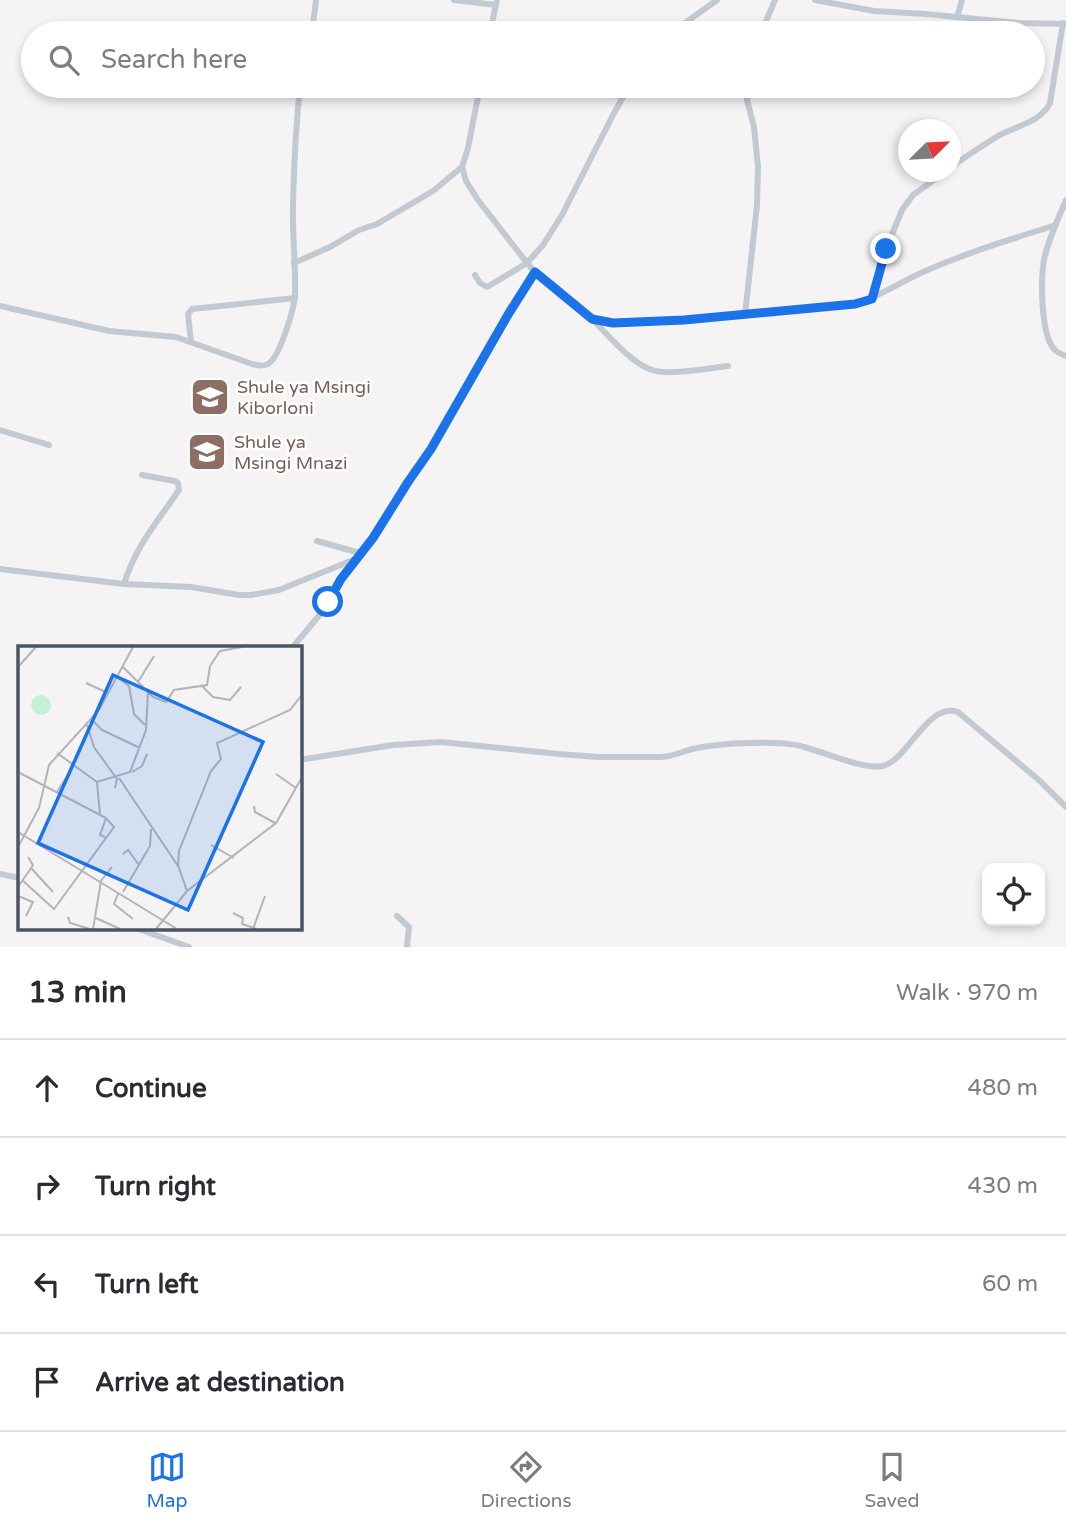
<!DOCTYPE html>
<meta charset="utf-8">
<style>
:root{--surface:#fff;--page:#f2f2f3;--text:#2b2b33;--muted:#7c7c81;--line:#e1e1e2;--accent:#1a73e8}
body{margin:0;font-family:"Varela Round",sans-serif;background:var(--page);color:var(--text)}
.controls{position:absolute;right:21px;bottom:21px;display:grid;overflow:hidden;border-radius:14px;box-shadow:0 4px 10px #0003}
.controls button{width:63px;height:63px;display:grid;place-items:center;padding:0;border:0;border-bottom:2px solid var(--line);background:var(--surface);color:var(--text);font:35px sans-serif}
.compass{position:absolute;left:898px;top:119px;width:63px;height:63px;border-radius:50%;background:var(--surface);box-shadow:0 4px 10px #0003;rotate:66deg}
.stop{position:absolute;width:21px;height:21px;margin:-16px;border:5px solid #1a73e8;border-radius:50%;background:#fff}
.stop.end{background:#1a73e8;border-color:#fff;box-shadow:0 2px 7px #0008}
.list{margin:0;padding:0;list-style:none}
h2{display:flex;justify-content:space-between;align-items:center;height:91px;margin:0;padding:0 28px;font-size:30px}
h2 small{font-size:23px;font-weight:400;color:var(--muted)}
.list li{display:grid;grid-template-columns:46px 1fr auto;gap:21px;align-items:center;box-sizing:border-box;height:98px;padding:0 28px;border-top:2px solid var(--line)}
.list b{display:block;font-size:26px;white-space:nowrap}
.list em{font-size:23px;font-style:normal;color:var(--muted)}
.icon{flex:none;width:38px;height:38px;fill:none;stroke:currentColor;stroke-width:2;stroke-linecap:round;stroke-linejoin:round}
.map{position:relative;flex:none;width:1066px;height:947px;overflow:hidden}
.search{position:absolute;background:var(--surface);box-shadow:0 4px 10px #0003;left:21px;right:21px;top:21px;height:77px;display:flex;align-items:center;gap:18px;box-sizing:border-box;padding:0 24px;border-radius:38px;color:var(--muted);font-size:26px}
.sheet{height:483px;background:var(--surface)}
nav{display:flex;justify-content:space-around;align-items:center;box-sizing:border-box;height:98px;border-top:2px solid var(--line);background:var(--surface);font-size:19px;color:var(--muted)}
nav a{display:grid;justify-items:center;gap:4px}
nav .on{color:var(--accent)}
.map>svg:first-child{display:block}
</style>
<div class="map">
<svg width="1066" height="947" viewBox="0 0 1066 947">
<rect width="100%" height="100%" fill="#f5f3f3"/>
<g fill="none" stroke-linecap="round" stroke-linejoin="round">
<g stroke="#c1cad2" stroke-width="6">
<path d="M454,0l42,5"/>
<path d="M815,0l59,11 52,3 92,9 48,1"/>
<path d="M957,17l5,-17"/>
<path d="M312,33l4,-33"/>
<path d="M490,33l7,-33"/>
<path d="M671,33l46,-33"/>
<path d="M761,33l14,-33"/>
<path d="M480,86l-12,62 -6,19 4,14 12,19 49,63 8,9 57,47 21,4 71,-3 171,-16c24,-7 45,-22 68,-32 43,-19 88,-33 133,-47"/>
<path d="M950,168c16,-12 32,-22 48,-32 18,-10 43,-14 52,-33l13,-80"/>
<path d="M1066,200c-7,17 -22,49 -23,67 -2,19 -2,72 13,84 1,1 9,5 10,5"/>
<path d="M294,263l36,-16 29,-17 18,-6 56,-33 29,-24"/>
<path d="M475,275l5,8 7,4 40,-24 16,-18 19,-30 51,-100 16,-29"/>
<path d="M872,299l14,-50 16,-39 11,-15 32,-23"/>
<path d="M0,306l109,25 67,6 76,27c5,1 11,3 16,0 12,-7 26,-55 27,-69 1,-31 -3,-61 -2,-91 1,-40 3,-79 7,-118"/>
<path d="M745,315l12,-110 1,-38 -4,-40 -7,-27v-14"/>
<path d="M593,320c16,16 38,43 59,50 17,6 57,-2 76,-4"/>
<path d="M191,342l-3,-28 4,-5 103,-11"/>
<path d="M0,430l49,15"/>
<path d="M317,541l43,12"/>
<path d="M0,569l124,15 67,3 48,8h12l28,-5 74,-30"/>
<path d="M124,584c11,-37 34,-63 55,-94l-1,-7 -3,-2 -33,-6"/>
<path d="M292,648l30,-36 19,-33 32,-41 35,-56 23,-33 78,-136 26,-41"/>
<path d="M299,760l94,-15 48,-3 118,12 39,3h63c12,0 24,-7 36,-9 24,-5 84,-8 107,-1 20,5 60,23 79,19 26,-7 44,-64 75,-54l82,69 26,26"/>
<path d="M0,874l19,4"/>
<path d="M397,916l12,11 -2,20"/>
<path d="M136,928l53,19"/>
</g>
</g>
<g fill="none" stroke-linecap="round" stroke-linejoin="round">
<path stroke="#1a73e8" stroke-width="9" d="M328,602l13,-23 32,-41 35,-56 23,-33 78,-136 26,-41 57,47 21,4 71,-3 171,-16 17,-5 14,-50"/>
</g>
<defs>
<g id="school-square" transform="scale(2.0125)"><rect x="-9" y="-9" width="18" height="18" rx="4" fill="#8d6e63" stroke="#fff"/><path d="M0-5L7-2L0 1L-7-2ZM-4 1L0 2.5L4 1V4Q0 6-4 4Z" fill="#fff"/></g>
</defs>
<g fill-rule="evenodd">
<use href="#school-square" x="210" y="397"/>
<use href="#school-square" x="207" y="452"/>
</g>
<g text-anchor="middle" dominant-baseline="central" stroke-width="5" stroke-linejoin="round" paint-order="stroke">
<g font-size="18" fill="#785e54" stroke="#fff" text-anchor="start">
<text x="237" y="387">Shule ya Msingi<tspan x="237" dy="21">Kiborloni</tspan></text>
<text x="234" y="442">Shule ya<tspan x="234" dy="21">Msingi Mnazi</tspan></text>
</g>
</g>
<g transform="translate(18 646)">
<rect width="284" height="284" fill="#f5f3f3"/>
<path d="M13 59a10 10 0 1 1 20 0a10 10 0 1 1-20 0Z" fill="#c3f1d5"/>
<path fill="none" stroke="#b1b4b9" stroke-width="2" d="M104,20l31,31 13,5 8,-12 33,-5 3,-19 10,-15 22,-4M0,21l18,-20M99,31l12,9 5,28 11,11M120,36l16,-26M68,37l22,10M183,39l12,12 17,3 11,-13M74,74l10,10 38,18M69,79l7,22 23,32 -2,9M39,107l40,29 33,-10 16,-42 2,-38M0,126l88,46 8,9 -60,82 -32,-29M114,126l10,-6 5,-12M258,128l20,14M101,132l59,88M79,136l3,33M39,146l17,-27M236,160l1,6 20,11M0,186l159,97M87,191l-5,-2 6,-17M193,199l23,13M0,201l21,-39 10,-43 50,-55 34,-63M105,208l5,-4 11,15M13,222l22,24M0,241l15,-22 -5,-8M169,245l-9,-26 1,-14 32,-80 10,-12 -4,-16 73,-33 11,-14M105,246l27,-46 1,-17M100,248l-4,10 19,15M0,250l15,6 -7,14M215,267l10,5 -1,6 15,5M50,271l2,6 20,6M78,272l24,11M75,283l8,-48 11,-14M138,283l31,-38 89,-68 25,-44M235,283l12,-33"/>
<path fill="#1a73e8" fill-opacity="0.15" stroke="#1a73e8" stroke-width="3.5" d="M95,29l150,67 -75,168 -150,-67z"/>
<rect width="284" height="284" fill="none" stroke="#4a5661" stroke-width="3.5"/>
</g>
</svg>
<div class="controls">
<button><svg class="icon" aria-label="locate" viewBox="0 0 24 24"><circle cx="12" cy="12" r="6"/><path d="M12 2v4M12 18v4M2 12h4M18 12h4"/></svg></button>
</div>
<svg class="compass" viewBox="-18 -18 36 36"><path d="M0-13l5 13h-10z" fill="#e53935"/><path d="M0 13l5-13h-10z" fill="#7c7c81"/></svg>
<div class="stop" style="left:328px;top:602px"></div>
<div class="stop end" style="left:886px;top:249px"></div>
<div class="search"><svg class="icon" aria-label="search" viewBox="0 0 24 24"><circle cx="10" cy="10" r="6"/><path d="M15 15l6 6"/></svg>Search here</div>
</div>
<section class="sheet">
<h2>13 min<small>Walk · 970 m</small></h2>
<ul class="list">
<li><svg class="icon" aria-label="ahead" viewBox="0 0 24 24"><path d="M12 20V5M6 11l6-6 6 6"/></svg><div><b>Continue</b></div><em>480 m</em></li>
<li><svg class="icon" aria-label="right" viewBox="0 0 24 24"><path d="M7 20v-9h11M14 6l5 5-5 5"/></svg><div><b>Turn right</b></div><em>430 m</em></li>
<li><svg class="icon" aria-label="left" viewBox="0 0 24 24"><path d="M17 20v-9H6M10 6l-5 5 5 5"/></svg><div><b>Turn left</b></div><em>60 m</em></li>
<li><svg class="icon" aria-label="arrive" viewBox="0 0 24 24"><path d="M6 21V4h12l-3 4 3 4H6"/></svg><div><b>Arrive at destination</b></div></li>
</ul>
</section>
<nav>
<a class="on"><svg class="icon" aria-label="map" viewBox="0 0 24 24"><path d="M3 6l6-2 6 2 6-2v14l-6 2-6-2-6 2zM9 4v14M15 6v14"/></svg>Map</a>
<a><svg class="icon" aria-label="directions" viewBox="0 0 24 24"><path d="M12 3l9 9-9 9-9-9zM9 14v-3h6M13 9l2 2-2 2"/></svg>Directions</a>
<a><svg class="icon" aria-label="saved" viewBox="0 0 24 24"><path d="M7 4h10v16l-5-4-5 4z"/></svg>Saved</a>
</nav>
